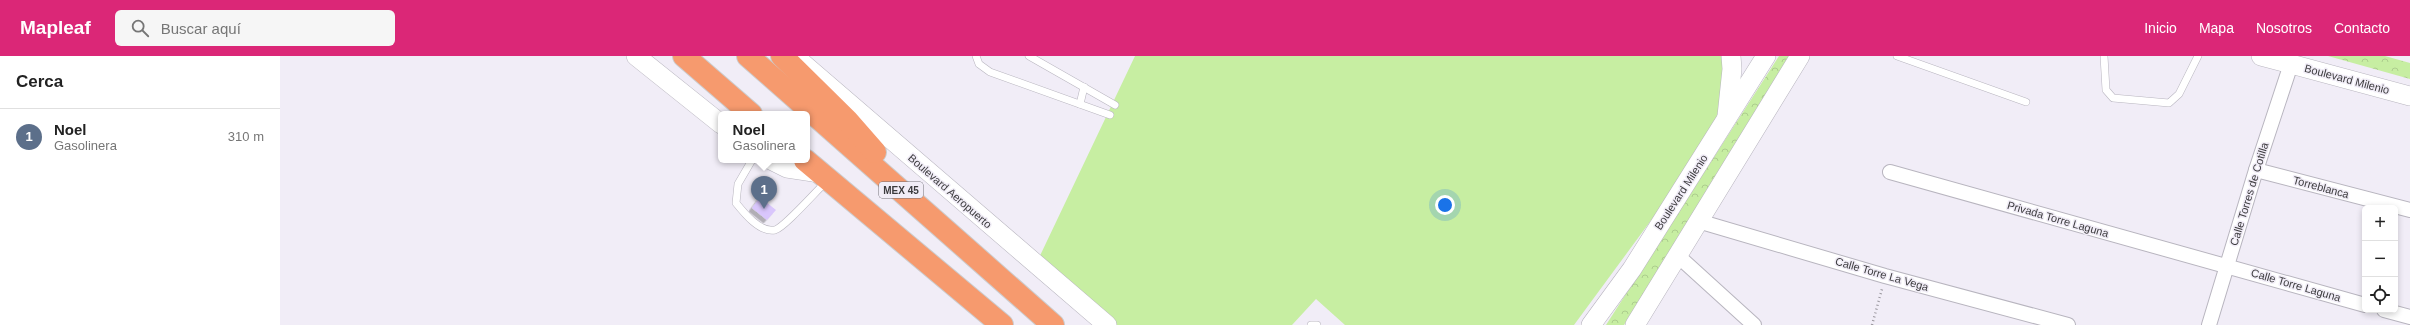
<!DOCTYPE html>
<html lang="es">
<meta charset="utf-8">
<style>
:root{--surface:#fff;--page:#f6f6f6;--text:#222;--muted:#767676;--line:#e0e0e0;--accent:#db2777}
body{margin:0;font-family:Arial,sans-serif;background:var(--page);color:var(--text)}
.controls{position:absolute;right:12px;bottom:12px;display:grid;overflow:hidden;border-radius:6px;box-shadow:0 2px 6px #0003}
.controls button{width:36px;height:36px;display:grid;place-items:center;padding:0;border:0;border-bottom:1px solid var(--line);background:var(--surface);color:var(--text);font:20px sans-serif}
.you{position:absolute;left:1165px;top:149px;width:14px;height:14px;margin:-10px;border:3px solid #fff;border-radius:50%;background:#1a73e8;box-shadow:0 0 0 6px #1a73e833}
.badge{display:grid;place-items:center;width:26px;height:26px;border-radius:50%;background:var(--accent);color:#fff;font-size:13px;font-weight:700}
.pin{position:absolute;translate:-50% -33px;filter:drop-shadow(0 1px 2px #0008)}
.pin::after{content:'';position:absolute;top:21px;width:14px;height:12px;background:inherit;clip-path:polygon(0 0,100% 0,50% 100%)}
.popup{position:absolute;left:438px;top:55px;width:92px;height:52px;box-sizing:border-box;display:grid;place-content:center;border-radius:6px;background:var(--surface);filter:drop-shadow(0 1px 3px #0005);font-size:13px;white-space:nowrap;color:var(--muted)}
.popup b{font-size:15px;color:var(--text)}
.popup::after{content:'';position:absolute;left:50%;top:100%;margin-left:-8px;border:8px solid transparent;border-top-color:var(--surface)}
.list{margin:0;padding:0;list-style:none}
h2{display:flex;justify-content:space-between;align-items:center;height:52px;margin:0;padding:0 16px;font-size:17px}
h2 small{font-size:13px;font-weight:400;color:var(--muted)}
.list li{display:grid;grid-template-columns:26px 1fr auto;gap:12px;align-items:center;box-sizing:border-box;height:56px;padding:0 16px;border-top:1px solid var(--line)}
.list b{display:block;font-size:15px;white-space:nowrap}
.list p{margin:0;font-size:13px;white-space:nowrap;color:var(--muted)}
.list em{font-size:13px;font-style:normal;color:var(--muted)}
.icon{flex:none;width:22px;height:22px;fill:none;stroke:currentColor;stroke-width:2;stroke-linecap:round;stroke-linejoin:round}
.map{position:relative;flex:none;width:2130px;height:269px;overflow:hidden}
header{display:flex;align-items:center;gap:24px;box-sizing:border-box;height:56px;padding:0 20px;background:var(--accent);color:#fff}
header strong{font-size:19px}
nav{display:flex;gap:22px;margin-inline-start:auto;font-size:14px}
.search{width:280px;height:36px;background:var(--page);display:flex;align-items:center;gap:10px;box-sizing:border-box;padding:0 14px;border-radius:6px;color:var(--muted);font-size:15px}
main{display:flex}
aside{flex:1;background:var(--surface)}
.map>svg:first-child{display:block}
</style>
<header>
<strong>Mapleaf</strong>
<div class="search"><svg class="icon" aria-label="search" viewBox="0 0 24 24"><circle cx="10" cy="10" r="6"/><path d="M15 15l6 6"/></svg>Buscar aquí</div>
<nav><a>Inicio</a><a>Mapa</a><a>Nosotros</a><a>Contacto</a></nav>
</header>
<main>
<aside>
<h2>Cerca<small></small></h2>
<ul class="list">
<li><span class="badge" style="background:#5c6f8a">1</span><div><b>Noel</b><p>Gasolinera</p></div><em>310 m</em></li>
</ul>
</aside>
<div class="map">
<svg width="2130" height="269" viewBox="0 0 2130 269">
<defs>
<pattern id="park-crowns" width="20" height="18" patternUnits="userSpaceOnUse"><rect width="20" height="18" fill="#c7eea2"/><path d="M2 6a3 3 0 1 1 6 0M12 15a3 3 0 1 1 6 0" fill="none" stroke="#accd8d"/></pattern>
<filter id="shadow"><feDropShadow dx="-3.5" dy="3.5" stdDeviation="0" flood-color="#0004"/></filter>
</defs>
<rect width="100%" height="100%" fill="#f1edf7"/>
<path fill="#c7eea2" d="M855,0h597l-2,57 -156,212h-229l-29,-26 -24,26h-181l-74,-63z"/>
<g fill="url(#park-crowns)">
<path d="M1499,0h13l-168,269h-18z"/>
<path d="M2048,0h57l25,7v16z"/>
</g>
<path fill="#d9c6fc" filter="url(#shadow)" d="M480,141l16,13 -9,10 -15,-12z"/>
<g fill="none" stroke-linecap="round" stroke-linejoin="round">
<g stroke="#b8b5bf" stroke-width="8">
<g id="lane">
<path d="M696,0l3,8 11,8 120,43"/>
<path d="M749,0l86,49"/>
<path d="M1617,0l129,46"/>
<path d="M1824,0l2,34 7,8 56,5 10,-9 19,-38"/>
<path d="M800,48l4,-17"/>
<path d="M472,104l-14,24 -2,19c8,10 24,30 39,27 10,-3 42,-40 52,-49"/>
<path d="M1031,269h6"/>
</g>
</g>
<g stroke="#b8b5bf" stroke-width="16">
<g id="street">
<path d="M1976,114l154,40"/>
<path d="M1610,116l475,133"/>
<path d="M1418,165l187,55 183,49"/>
<path d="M1397,199l77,70"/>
<path d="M2104,254l26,7"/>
<path d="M1929,269l47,-155 35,-106"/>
</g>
</g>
<g stroke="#b8b5bf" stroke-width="20">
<g id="secondary">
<path d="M356,0l85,68"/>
<path d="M1981,0l149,40"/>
<path d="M520,5l307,264"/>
<path d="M1447,60l5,-47 -1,-13"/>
<path d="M491,104l16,8 33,5"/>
<path d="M1311,269l41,-56 134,-213"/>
<path d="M1355,269l165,-269"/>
</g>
</g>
<g stroke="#cccccd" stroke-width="24">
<g id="highway">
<path d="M404,0l67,58"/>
<path d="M468,0l305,269"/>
<path d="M502,0l65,64 28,32"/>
<path d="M525,104l197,165"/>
</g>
</g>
<path stroke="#9a979e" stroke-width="2.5" stroke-dasharray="1 3" stroke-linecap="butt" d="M1592,269l10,-36"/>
<use href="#lane" stroke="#fff" stroke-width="7"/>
<use href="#street" stroke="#fff" stroke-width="14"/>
<use href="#secondary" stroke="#fff" stroke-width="19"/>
<use href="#highway" stroke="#f69a6e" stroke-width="22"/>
</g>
<g text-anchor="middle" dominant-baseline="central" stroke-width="3" stroke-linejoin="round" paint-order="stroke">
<rect fill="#f1edf7" stroke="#727076" stroke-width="1" x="599" y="126" width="44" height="16" rx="3"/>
<g font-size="10" font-weight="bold" fill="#3c3b3e">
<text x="621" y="134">MEX 45</text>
</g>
<g font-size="11" fill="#3c3b3e" stroke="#f1edf7">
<text transform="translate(2067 23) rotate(15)">Boulevard Milenio</text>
<text transform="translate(2041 131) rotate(15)">Torreblanca</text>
<text transform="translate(670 135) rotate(41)">Boulevard Aeropuerto</text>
<text transform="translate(1401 136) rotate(-57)">Boulevard Milenio</text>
<text transform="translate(1969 138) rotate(-73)">Calle Torres de Cotilla</text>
<text transform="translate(1778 163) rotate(16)">Privada Torre Laguna</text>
<text transform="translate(1602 218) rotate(16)">Calle Torre La Vega</text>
<text transform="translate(2016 229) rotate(16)">Calle Torre Laguna</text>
</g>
</g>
</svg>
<div class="controls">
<button>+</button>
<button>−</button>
<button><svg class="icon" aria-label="locate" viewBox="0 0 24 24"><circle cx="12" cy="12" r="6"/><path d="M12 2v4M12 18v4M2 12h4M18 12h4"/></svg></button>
</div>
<div class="you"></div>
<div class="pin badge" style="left:484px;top:153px;background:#5c6f8a">1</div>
<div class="popup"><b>Noel</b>Gasolinera</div>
</div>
</main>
